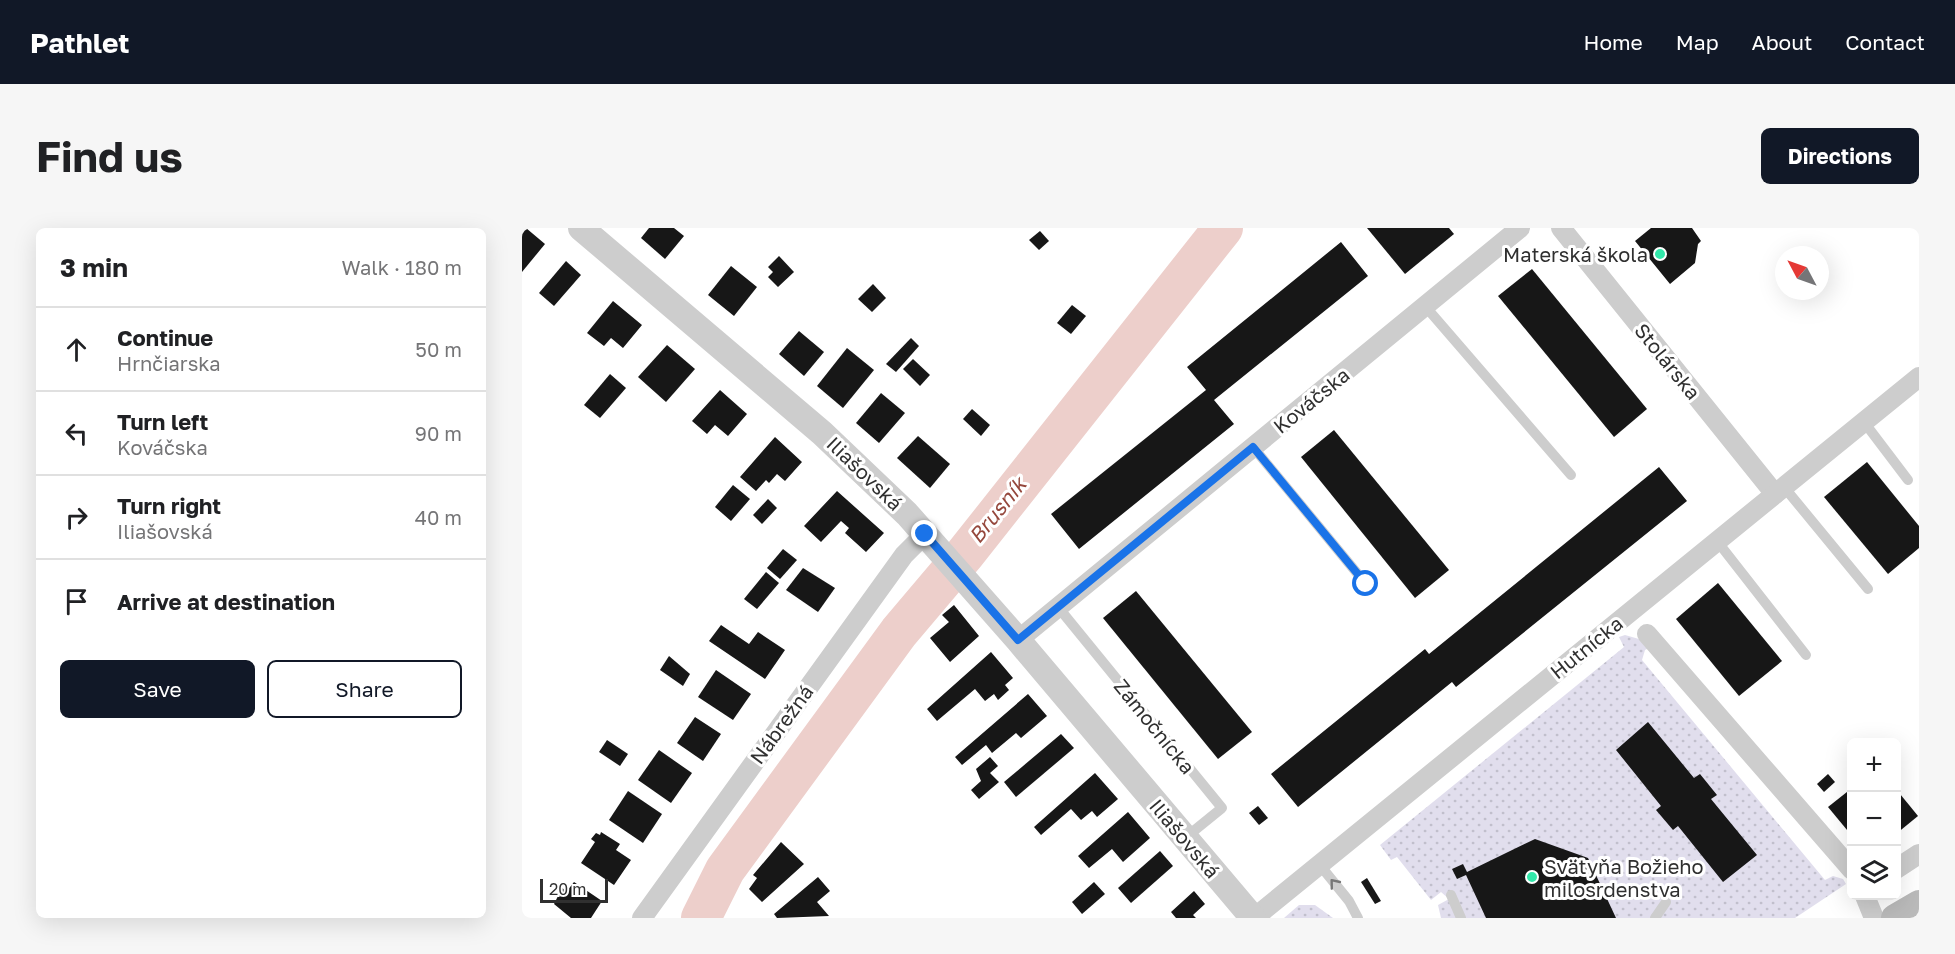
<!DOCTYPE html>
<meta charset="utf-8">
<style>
:root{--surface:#fff;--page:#f6f6f6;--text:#202124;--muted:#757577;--line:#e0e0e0;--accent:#111827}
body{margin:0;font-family:"Golos Text",sans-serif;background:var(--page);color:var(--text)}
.controls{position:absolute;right:18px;bottom:18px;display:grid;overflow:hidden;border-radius:9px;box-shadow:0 6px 24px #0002}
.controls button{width:54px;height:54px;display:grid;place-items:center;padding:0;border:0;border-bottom:2px solid var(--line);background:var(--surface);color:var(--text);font:30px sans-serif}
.compass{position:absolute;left:1253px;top:18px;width:54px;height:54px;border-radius:50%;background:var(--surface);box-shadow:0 6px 24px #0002;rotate:311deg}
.scale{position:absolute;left:18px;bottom:15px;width:68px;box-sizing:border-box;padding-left:6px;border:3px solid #303030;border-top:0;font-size:16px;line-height:21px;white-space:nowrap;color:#303030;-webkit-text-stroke:4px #fff;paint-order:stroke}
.stop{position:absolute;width:18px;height:18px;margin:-14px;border:4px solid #1a73e8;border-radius:50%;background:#fff}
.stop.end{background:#1a73e8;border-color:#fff;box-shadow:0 2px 6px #0008}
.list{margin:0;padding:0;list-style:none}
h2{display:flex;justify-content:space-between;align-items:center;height:78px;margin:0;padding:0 24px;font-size:26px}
h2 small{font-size:20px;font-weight:400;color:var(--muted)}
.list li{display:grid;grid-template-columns:39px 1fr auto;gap:18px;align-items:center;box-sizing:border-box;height:84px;padding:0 24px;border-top:2px solid var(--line)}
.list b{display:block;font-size:22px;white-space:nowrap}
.list p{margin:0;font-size:20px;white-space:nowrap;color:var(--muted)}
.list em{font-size:20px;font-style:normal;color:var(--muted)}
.actions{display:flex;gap:12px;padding:18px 24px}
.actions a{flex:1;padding:14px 0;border:2px solid var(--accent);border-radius:9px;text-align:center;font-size:21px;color:var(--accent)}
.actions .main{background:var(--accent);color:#fff}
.icon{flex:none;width:33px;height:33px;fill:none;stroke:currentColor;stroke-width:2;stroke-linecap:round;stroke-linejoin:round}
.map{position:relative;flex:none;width:1397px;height:690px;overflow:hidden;border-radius:9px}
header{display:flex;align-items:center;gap:36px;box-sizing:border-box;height:84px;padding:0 30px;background:var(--accent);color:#fff}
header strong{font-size:28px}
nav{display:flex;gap:33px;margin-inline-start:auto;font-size:21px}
.intro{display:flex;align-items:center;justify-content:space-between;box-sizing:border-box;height:144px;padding:0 36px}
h1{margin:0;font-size:42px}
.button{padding:15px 27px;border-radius:9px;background:var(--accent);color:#fff;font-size:21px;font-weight:700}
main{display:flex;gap:36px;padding:0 36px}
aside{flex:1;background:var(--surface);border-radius:9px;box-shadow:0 6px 24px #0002}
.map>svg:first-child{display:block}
</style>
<header>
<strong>Pathlet</strong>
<nav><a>Home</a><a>Map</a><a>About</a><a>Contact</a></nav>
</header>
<div class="intro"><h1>Find us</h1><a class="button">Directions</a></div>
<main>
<aside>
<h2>3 min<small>Walk · 180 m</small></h2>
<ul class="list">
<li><svg class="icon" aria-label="ahead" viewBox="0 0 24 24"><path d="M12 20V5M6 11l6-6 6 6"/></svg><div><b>Continue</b><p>Hrnčiarska</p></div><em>50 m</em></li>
<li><svg class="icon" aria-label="left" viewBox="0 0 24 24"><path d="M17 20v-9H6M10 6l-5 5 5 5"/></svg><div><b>Turn left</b><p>Kováčska</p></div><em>90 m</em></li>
<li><svg class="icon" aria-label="right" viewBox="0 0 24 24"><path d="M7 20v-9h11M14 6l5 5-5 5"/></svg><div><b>Turn right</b><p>Iliašovská</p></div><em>40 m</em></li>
<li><svg class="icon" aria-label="arrive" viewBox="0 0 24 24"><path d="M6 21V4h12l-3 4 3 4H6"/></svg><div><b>Arrive at destination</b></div></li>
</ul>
<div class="actions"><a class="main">Save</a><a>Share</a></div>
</aside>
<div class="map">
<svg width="1397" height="690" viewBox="0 0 1397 690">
<defs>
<pattern id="grass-dots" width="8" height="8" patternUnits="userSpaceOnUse" patternTransform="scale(1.5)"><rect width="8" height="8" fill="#e1deed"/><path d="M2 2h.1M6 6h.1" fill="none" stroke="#c1bfcc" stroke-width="1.8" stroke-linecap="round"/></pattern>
</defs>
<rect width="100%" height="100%" fill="#fff"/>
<g fill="url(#grass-dots)">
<path d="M1103,407l14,4 10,9 -4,2 -3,10 183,220 8,-4 10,3 3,5 -51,34h-354l-3,-13 11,-6 -8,-7 -10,8 -34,-43 -6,3 -11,-15 244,-198 -5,-10z"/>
<path d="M777,677h16l18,13h-49z"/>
</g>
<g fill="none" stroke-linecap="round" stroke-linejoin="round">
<path stroke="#edcfcb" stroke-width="40" d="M179,690l24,-48 174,-238 66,-78 258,-326"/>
</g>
<g fill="#171717">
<path d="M0,0h4l19,16 -23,28z"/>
<path d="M127,0h25l10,8 -19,23 -24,-21z"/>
<path d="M845,0h82l5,6 -49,40z"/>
<path d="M1129,0h41l9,13 -3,3 -3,19 -25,21 -35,-43z"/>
<path d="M518,3l9,10 -10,9 -10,-10z"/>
<path d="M819,14l27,34 -154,124 20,24 -155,125 -28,-35 155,-124 -19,-23z"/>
<path d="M257,28l15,16 -16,15 -10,-10 5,-5 -5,-5z"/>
<path d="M44,33l15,14 -27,31 -15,-13z"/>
<path d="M209,38l26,21 -23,29 -26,-21z"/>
<path d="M1010,41l115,140 -33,28 -116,-141z"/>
<path d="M351,56l13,14 -14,14 -14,-13z"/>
<path d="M91,73l29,24 -19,23 -12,-10 -7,8 -17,-13z"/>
<path d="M550,77l14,11 -15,18 -14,-11z"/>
<path d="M277,103l25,21 -20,24 -25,-22z"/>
<path d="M389,110l8,8 -23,26 -10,-8z"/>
<path d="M145,117l28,24 -29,33 -28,-25z"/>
<path d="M325,120l27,22 -31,38 -26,-22z"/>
<path d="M391,131l17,16 -10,11 -17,-17z"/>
<path d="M88,146l16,14 -26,30 -16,-13z"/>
<path d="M198,162l27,24 -19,22 -13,-11 -8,9 -15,-13z"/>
<path d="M359,165l24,20 -26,30 -23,-20z"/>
<path d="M450,181l18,16 -9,11 -18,-17z"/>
<path d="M812,202l115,140 -34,28 -114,-141z"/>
<path d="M396,208l32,28 -20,24 -33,-30z"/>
<path d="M253,209l27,25 -17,19 -8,-7 -8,9 -3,-3 -10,11 -16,-14z"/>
<path d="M1345,234l52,64v22l-31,26 -64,-77z"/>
<path d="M1137,239l28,34 -231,186 -4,-5 -154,125 -27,-33 154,-125 4,5z"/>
<path d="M211,257l17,14 -19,22 -16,-14z"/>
<path d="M315,263l47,42 -18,19 -21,-19 4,-5 -8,-7 -20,21 -17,-16z"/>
<path d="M246,271l9,9 -15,16 -9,-9z"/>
<path d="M261,321l14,11 -17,19 -13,-11z"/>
<path d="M281,340l32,20 -17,24 -32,-22z"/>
<path d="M244,344l13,11 -22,26 -13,-10z"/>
<path d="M1196,355l64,78 -43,35 -63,-77z"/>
<path d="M614,363l116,141 -34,27 -115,-141z"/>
<path d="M432,377l25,31 -29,26 -20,-24 19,-16 -7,-7z"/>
<path d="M199,397l28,19 9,-12 27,18 -20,29 -56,-38z"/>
<path d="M469,424l22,26 -8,7 4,5 -11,10 -4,-6 -9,7 -10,-12 -38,32 -10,-12z"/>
<path d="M147,428l21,18 -7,12 -23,-16z"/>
<path d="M194,442l35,24 -18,26 -35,-23z"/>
<path d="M506,466l19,22 -26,22 -5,-5 -24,20 -6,-8 -24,20 -7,-8z"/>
<path d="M173,489l26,17 -18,27 -26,-18z"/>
<path d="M1126,494l46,56 6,-4 17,21 -6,4 46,56 -34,27 -45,-56 -5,4 -17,-20 5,-4 -45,-56z"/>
<path d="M539,506l13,14 -58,49 -12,-15z"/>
<path d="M85,512l21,14 -8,12 -21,-14z"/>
<path d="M137,522l33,23 -21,30 -33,-23z"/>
<path d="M468,529l8,9 -8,7 9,9 -20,17 -8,-9 10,-9 -5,-12z"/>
<path d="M573,545l23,26 -21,18 -5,-6 -11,9 -10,-11 -30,26 -7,-8z"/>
<path d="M1306,546l7,8 -11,10 -7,-8z"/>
<path d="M1330,560v48l-24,-29z"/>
<path d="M1374,561l22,27 -22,18z"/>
<path d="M106,563l34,23 -19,29 -34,-23z"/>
<path d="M736,578l10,12 -9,7 -10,-12z"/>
<path d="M606,584l22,26 -27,24 -11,-13 -23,19 -11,-12z"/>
<path d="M79,604l19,12 -4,6 15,10 -17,25 -33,-22 14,-21 -4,-3 5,-6 4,2z"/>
<path d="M1013,611l53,19 28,60h-130l-20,-43 -9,4 -5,-10 11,-5 4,8z"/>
<path d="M259,614l23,22 -42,38 -13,-13 8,-11 -4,-3z"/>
<path d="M638,623l13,15 -42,37 -13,-15z"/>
<path d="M296,649l12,14 -13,11 12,14 -52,2 -3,-4z"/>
<path d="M845,650l14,23 -6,3 -14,-22z"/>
<path d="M52,654l28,19 -11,17h-20l-17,-14 8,-16 5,3z"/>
<path d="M572,654l11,12 -23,20 -10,-12z"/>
<path d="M672,663l11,13 -12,11 3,3h-20l-5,-6z"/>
</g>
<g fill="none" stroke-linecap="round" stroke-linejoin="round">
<g stroke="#cdcdcd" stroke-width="10">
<path d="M903,78l146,169"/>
<path d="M1342,194l44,58"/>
<path d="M731,219l113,137"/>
<path d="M1262,259l84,102"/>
<path d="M1195,313l89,114"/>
<path d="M536,379l164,201 -37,30"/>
<path d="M797,636l30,37 9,17"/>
<path d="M929,667l10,23"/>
<path d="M1133,690l11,-16"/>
</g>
<g stroke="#cdcdcd" stroke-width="20">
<path d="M1039,0l214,266"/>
<path d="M1125,406l205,236"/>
<path d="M496,412l502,-412"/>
<path d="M1374,641l23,-15"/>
<path d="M1343,668l9,22"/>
<path d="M120,690l262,-363 21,-21"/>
<path d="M732,690l665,-541"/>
</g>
<path stroke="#cdcdcd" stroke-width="26" d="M59,0l241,205 85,81 111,126 235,278"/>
<path stroke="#bababa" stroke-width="28" d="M1373,690l24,-14"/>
</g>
<defs><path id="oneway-chevron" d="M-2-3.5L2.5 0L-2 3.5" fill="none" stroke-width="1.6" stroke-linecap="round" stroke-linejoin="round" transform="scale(1.5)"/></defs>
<use stroke="#777" href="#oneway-chevron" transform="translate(812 655) rotate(-129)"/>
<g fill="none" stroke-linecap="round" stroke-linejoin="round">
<path stroke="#1a73e8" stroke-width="8" d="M403,306l93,106 235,-193 113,137"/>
</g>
<g fill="#32e8aa" stroke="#fff" stroke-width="2">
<circle cx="1138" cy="26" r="6"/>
<circle cx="1010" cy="649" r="6"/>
</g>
<g text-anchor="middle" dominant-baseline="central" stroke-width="6" stroke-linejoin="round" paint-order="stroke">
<g font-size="20" fill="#303030" stroke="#fff" text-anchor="end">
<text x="1126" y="26">Materská škola</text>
<text x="1022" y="638" text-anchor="start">Svätyňa Božieho<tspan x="1022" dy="23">milosrdenstva</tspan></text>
</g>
<g font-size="20" fill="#303030" stroke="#fff">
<text transform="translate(1146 133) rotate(51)">Stolárska</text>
<text transform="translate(789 172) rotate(-39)">Kováčska</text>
<text transform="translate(343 245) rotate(44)">Iliašovská</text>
<text transform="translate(1064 419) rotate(-39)">Hutnícka</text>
<text transform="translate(259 496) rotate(-54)">Nábrežná</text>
<text transform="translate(633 498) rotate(51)">Zámočnícka</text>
<text transform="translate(663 610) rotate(50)">Iliašovská</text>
</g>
<g font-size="21" font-style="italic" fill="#95473c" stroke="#fff">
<text transform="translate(475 282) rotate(-51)">Brusník</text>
</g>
</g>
</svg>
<div class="controls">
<button>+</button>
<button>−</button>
<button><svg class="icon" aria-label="layers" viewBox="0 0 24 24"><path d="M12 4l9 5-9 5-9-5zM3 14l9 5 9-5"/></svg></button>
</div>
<svg class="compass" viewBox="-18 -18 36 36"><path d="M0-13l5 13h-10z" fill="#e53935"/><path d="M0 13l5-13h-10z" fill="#757577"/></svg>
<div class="scale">20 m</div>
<div class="stop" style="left:844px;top:356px"></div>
<div class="stop end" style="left:403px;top:306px"></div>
</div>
</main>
